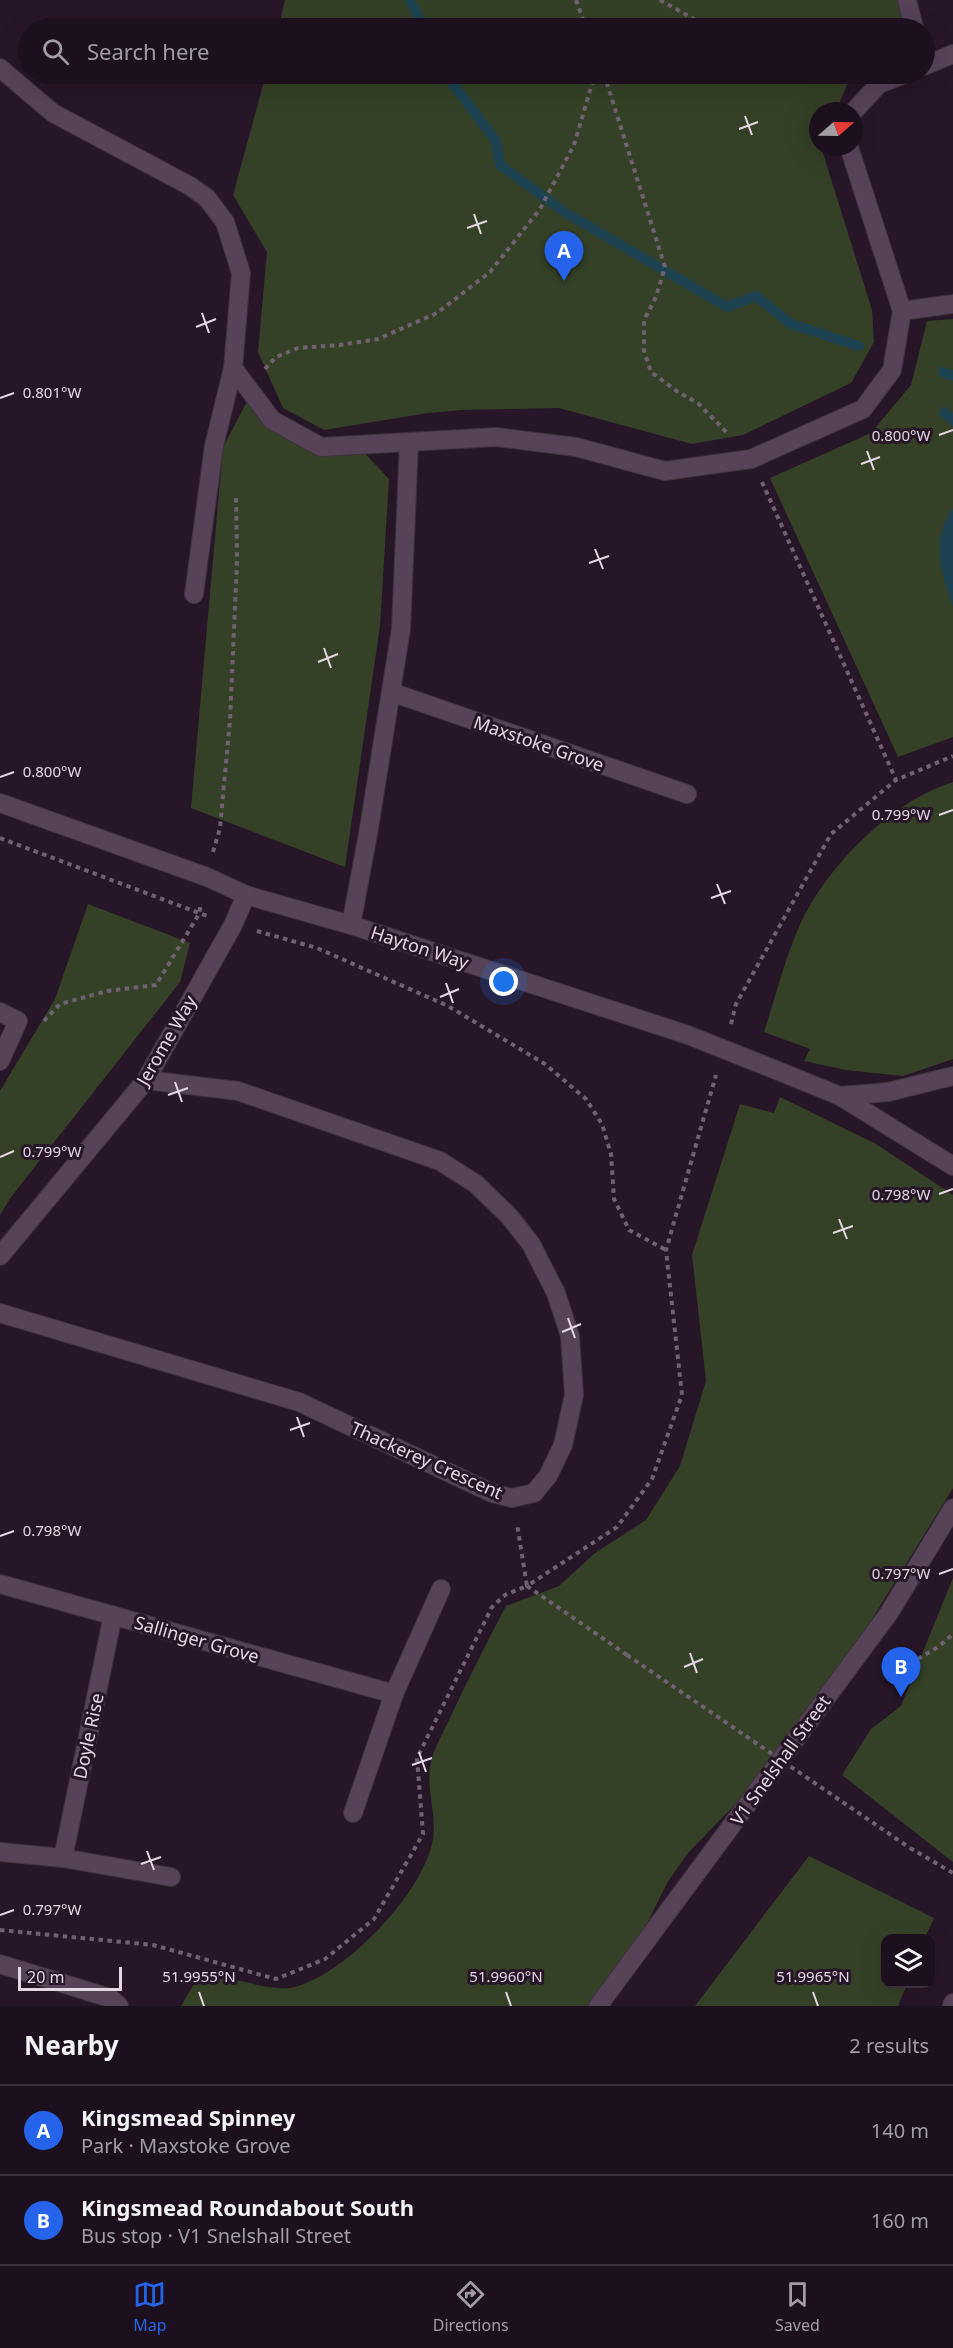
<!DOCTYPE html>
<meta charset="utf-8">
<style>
:root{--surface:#1d101e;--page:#2a1e2b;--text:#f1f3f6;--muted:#a09da4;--line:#3b303c;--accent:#2563eb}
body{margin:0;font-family:"Noto Sans",sans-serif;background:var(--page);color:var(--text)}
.controls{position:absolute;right:18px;bottom:18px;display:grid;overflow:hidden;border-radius:12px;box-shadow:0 6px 24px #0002}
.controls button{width:54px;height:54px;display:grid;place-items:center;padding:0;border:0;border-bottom:2px solid var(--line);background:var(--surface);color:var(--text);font:30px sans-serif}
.compass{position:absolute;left:809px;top:102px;width:54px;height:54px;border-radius:50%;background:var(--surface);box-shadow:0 6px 24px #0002;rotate:70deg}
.scale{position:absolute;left:18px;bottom:15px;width:104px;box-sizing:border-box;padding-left:6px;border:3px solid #e3d7e3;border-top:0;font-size:16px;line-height:21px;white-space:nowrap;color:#e3d7e3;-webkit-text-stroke:4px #271628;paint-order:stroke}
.you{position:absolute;left:504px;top:982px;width:21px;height:21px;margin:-15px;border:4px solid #fff;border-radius:50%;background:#1a73e8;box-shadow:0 0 0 9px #1a73e833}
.badge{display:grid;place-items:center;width:39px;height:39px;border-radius:50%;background:var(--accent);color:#fff;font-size:20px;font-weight:700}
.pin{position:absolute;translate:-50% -50px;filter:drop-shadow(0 2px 3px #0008)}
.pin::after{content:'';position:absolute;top:32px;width:21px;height:18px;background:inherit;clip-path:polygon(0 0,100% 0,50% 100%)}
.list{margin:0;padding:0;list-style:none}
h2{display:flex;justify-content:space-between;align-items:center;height:78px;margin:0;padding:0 24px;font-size:26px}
h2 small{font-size:20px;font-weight:400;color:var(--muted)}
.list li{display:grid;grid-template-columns:39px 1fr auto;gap:18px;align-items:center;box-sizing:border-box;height:90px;padding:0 24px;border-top:2px solid var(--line)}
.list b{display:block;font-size:22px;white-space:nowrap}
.list p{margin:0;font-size:20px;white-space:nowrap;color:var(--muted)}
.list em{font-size:20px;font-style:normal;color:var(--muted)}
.icon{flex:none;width:33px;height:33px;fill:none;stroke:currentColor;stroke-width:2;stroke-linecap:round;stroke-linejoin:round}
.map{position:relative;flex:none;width:953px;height:2006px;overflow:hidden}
.search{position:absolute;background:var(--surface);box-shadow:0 6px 24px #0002;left:18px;right:18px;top:18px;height:66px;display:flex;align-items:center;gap:15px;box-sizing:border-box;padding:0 21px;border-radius:33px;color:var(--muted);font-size:22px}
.sheet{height:258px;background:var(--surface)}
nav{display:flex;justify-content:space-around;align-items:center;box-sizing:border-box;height:84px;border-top:2px solid var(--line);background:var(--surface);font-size:16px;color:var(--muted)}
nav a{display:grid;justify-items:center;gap:3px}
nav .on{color:var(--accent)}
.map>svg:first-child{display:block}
</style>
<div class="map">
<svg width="953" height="2006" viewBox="0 0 953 2006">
<rect width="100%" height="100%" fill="#271628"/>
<g fill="#354127">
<path d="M285,0h612l8,28h-627z"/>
<path d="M266,74h594l-11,6 -13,31h-18v36h3l51,163 2,32 -23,41 -108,52 -51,9 -133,-36 -97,2 -34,3 -104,17 -41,-22 -25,-56 9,-100 -34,-57z"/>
<path d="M953,319v418l-55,20 -128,-279 101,-45 40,-48 16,-64z"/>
<path d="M251,394l70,53 36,-2 32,34 -9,147 -35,241 -154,-59 32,-361z"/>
<path d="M953,782v277l-50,17 -57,-6 -42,-9 6,-12 -46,-17c11,-33 21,-74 35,-105 27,-60 91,-125 154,-145z"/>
<path d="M88,904l102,39 -10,39 -169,215 -11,18v-124l55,-92z"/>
<path d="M780,1097l96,47 77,51v293l-86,139 -115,160 -64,66 -21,30 -27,55 -51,68h-408l21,-36c21,6 73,23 93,17 52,-14 129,-95 138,-148 4,-26 -8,-52 -2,-77 3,-14 12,-29 18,-42 18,-39 37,-76 57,-114l53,-20 36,-33 51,-33 34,-54 26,-85 -14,-126 48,-151 34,9z"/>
<path d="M953,1578v284l-111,-87 29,-46 30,-23z"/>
<path d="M809,1856l125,62 -9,20h-39v46h21l-9,22h-203z"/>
</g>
<g fill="#1d4353">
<path d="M944,406l9,7v14l-15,-13z"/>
<path d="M953,508v99c-12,-36 -23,-65 0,-99z"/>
</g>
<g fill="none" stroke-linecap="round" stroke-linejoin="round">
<g stroke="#1d4353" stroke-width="10">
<path d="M410,0l14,28"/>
<path d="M447,74l6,10 43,57 4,24 66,48 161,94 29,-11 35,28 68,22"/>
<path d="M943,372l10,4"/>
</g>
<g stroke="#3e323e" stroke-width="20">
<g id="minor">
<path d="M907,0l7,28"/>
<path d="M924,66l29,-12"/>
<path d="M0,68l53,45 137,73 17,12 18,24 16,51 -8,95 39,52 49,27 175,-10 80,10 89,24 86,-12 112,-50 29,-39 10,-59 -53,-164"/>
<path d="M854,111l25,-27 26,-10"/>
<path d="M902,311l51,-7"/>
<path d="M194,594l20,-148 19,-78"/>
<path d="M391,692l296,102"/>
<path d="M0,803l207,74 39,18 105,30 337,110"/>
<path d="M351,925l17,-91 33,-205 8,-187"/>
<path d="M0,1012l18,9 -18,40"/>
<path d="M771,1068l69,28 113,70"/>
<path d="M840,1096l48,-4 65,-16"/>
<path d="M0,1256l146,-176 87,-155 13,-30"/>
<path d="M0,1313l299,89 193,91 20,5 22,-5 14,-17 15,-31 11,-50 -4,-59 -14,-43 -25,-49 -22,-28 -33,-32 -36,-23 -202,-70 -92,-11"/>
<path d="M0,1584l394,110 -41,119"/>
<path d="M113,1615l-50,243 108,19"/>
<path d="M394,1694l47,-105"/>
<path d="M0,1852l63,6"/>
<path d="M0,1964l110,34 9,8"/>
<path d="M598,2006l291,-393 64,-105"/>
<path d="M952,2006l1,-3"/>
</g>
</g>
<g stroke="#706171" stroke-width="4" stroke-dasharray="4.5 4.5" stroke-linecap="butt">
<path d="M576,0l10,28"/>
<path d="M660,0l34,19"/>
<path d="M604,74l61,193 -9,30 -12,23v31l7,21 27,20 20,11 31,32"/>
<path d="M265,369l11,-12 22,-9 42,-3 38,-6 59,-26 53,-41 50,-63 34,-64 21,-71"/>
<path d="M762,482l134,298"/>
<path d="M0,838l207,78"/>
<path d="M213,852l7,-24 10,-108 7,-159 -1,-63"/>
<path d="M257,931l60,17 131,58 97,58 41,35 16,25 9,30 3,45 15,31 37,20"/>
<path d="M44,1021l16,-17 47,-13 49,-6 43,-71 2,-10"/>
<path d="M731,1024l5,-20 95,-170 65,-54 57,-24"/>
<path d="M627,1655l-100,-69 90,-59 35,-48 30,-84 -16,-145 50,-175"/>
<path d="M918,1659l20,-12 15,-13"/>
<path d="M910,1848l43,25"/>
<path d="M0,1930l153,15 123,34 49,-20 49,-40 49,-85 -6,-76 75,-151 13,-12 22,-9 -10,-62"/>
</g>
<use href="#minor" stroke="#574358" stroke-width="18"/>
<g stroke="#3e323e" stroke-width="20" stroke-linecap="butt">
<path id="minor-bridge" d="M688,1035l83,33"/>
</g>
<path stroke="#706171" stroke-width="4" stroke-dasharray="4.5 4.5" stroke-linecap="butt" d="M627,1655l283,193"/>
<use href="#minor-bridge" stroke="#574358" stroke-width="18"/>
</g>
<path fill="none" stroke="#e3d7e3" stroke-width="2" d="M745,116l7,19M739,129l19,-7M474,214l7,20M467,228l20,-7M202,313l7,20M196,327l20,-8M0,398l14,-5M939,435l14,-5M867,451l7,19M861,464l19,-7M595,549l8,20M589,563l20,-7M324,648l7,20M318,662l20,-8M0,777l14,-5M939,815l14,-5M717,884l8,20M711,898l20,-7M446,983l7,20M440,997l19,-8M175,1082l7,20M168,1095l20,-7M0,1157l14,-6M939,1194l14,-5M839,1219l8,20M833,1233l20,-7M568,1318l7,20M562,1332l19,-8M297,1417l7,20M290,1430l20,-7M0,1536l14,-5M939,1574l14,-5M690,1653l7,20M684,1667l19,-8M419,1752l7,20M412,1765l20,-7M147,1851l7,19M141,1864l20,-7M0,1915l14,-5M199,1992l5,14M506,1992l5,14M813,1992l5,14"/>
<g text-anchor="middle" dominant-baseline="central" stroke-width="6" stroke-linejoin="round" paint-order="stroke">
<g font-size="18" fill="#e3d7e3" stroke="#271628">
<text transform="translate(539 743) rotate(19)">Maxstoke Grove</text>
<text transform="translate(420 947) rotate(18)">Hayton Way</text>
<text transform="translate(166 1040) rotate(-60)">Jerome Way</text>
<text transform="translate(427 1460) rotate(24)">Thackerey Crescent</text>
<text transform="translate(197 1639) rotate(16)">Sallinger Grove</text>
<text transform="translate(88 1736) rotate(-78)">Doyle Rise</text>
<text transform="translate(780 1760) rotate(-54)">V1 Snelshall Street</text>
</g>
</g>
<g font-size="15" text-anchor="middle" fill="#e3d7e3" stroke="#271628" stroke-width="6" stroke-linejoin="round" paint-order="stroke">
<text x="52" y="398">0.801°W</text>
<text x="901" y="441">0.800°W</text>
<text x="52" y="777">0.800°W</text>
<text x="901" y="820">0.799°W</text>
<text x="52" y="1157">0.799°W</text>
<text x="901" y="1200">0.798°W</text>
<text x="52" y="1536">0.798°W</text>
<text x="901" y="1579">0.797°W</text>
<text x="52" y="1915">0.797°W</text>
<text x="199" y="1982">51.9955°N</text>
<text x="506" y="1982">51.9960°N</text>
<text x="813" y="1982">51.9965°N</text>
</g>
</svg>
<div class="controls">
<button><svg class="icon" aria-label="layers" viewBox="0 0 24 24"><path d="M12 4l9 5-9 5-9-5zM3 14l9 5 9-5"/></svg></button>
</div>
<svg class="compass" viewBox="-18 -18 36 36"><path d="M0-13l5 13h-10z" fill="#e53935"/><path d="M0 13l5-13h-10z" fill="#a09da4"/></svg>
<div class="scale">20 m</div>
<div class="you"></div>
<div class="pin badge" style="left:564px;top:281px">A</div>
<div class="pin badge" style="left:901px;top:1697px">B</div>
<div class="search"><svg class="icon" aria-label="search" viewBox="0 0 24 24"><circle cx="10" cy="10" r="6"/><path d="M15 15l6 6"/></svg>Search here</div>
</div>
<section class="sheet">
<h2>Nearby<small>2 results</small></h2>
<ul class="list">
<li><span class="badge">A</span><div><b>Kingsmead Spinney</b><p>Park · Maxstoke Grove</p></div><em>140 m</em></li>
<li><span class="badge">B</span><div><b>Kingsmead Roundabout South</b><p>Bus stop · V1 Snelshall Street</p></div><em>160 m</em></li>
</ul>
</section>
<nav>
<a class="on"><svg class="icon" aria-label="map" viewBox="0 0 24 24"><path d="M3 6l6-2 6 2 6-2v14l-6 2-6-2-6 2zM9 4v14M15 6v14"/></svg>Map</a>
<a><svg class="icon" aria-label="directions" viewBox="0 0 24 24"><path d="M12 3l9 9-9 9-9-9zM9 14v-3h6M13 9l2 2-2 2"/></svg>Directions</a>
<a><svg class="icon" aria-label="saved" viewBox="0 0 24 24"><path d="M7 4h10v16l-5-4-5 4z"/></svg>Saved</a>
</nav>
